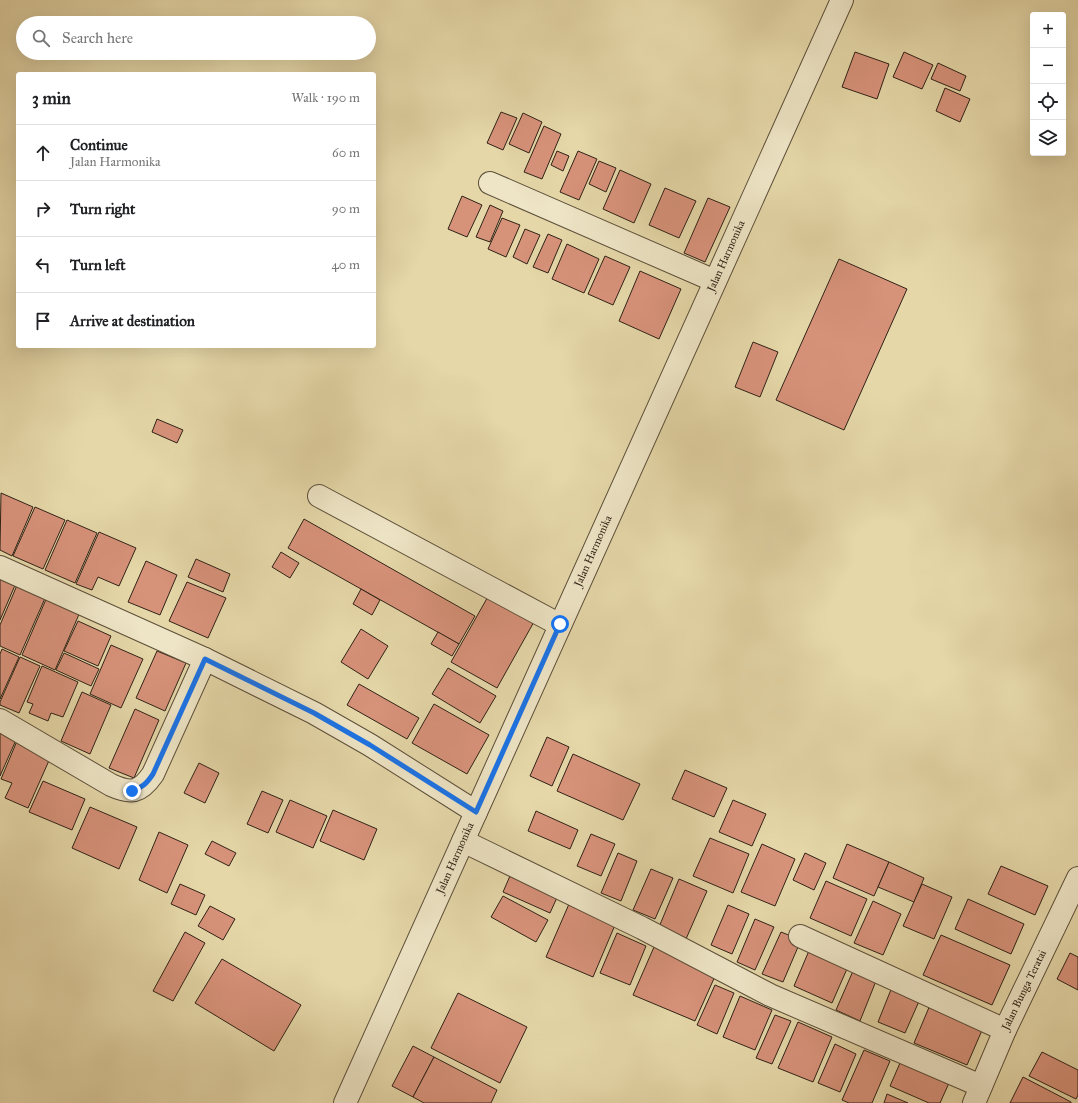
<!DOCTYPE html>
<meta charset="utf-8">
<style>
:root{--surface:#fff;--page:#f6f6f6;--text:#202124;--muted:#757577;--line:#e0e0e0}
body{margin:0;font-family:"IM FELL Great Primer",serif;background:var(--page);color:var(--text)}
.controls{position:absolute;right:12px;top:12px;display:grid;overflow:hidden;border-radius:4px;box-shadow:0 4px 16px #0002}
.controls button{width:36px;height:36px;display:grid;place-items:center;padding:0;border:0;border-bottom:1px solid var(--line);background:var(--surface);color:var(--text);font:20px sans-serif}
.stop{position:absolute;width:12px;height:12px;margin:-9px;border:3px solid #1a73e8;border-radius:50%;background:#fff}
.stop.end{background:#1a73e8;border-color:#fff;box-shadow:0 1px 4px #0008}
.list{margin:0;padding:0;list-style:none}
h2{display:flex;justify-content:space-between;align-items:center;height:52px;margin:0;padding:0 16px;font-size:17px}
h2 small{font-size:13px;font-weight:400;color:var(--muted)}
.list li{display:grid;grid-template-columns:26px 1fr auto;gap:12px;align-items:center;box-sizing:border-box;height:56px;padding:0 16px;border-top:1px solid var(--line)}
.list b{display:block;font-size:15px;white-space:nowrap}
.list p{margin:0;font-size:13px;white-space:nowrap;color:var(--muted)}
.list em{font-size:13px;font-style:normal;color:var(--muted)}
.icon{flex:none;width:22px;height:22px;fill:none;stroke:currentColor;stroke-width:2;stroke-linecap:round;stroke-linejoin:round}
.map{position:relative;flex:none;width:1078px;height:1103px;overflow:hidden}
.search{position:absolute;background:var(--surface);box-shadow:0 4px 16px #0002;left:16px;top:16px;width:360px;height:44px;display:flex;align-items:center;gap:10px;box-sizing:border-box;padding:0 14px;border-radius:22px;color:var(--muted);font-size:15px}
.panel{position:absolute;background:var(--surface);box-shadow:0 4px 16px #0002;left:16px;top:72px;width:360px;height:276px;border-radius:4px}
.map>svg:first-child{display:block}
</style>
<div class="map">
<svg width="1078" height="1103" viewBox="0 0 1078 1103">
<rect width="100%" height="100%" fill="#e5d7a8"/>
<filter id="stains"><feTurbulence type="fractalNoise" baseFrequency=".005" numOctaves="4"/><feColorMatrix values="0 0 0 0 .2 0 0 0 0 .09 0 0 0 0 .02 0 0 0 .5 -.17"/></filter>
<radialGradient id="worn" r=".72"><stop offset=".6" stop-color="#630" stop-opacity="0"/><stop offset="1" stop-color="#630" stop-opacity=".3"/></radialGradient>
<g fill="#d7927a" stroke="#2f2216">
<path d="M855,52l34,12 -12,35 -35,-12z"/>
<path d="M904,52l29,13 -11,24 -29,-12z"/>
<path d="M938,63l28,13 -6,15 -29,-12z"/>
<path d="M945,88l25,11 -10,23 -24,-11z"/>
<path d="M501,112l16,6 -14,32 -16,-7z"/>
<path d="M523,113l19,9 -13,31 -20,-9z"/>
<path d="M544,126l17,8 -19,45 -18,-7z"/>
<path d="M557,151l12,5 -6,15 -12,-6z"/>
<path d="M578,151l19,8 -18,41 -19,-8z"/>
<path d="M599,161l17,7 -10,24 -17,-8z"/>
<path d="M620,170l31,14 -17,39 -31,-14z"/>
<path d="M665,188l31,13 -17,37 -30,-13z"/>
<path d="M462,196l20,9 -15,32 -19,-8z"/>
<path d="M708,198l22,9 -25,55 -21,-9z"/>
<path d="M490,205l13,6 -13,31 -14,-5z"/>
<path d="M502,218l18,7 -14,32 -18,-8z"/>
<path d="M525,229l15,6 -13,29 -14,-7z"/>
<path d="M548,234l14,6 -14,33 -15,-6z"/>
<path d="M567,244l32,15 -15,34 -32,-14z"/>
<path d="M605,256l25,11 -17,38 -25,-11z"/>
<path d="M839,259l68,30 -63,141 -68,-30z"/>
<path d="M640,271l41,18 -22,50 -40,-18z"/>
<path d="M753,342l25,10 -18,45 -25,-10z"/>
<path d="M157,419l26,11 -6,13 -25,-11z"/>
<path d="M1,493l32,14 -21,49 -12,-6z"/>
<path d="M35,507l30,13 -22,49 -30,-13z"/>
<path d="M304,519l171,97 -16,28 -171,-96z"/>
<path d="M67,520l30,13 -22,50 -30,-13z"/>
<path d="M99,532l37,16 -17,38 -21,-9 -6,13 -16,-6z"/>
<path d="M281,552l18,11 -9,15 -18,-11z"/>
<path d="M196,559l34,15 -7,18 -35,-15z"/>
<path d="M146,561l31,14 -17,40 -32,-13z"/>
<path d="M0,576l16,7 -16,37z"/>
<path d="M187,582l39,16 -18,40 -39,-17z"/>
<path d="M18,583l28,13 -26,59 -20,-9v-21z"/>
<path d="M361,589l19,11 -8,15 -19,-11z"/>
<path d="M490,593l45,27 -38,68 -46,-26z"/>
<path d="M47,597l33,15 -25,58 -33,-15z"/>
<path d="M78,621l33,15 -13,30 -34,-15z"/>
<path d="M361,629l27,17 -20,33 -27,-17z"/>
<path d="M438,632l21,12 -7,12 -21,-12z"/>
<path d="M111,645l32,14 -22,49 -31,-14z"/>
<path d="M2,649l17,8 -19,42v-45z"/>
<path d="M157,651l29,12 -21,48 -29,-13z"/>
<path d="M64,653l35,16 -8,17 -35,-16z"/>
<path d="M20,657l20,9 -21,47 -19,-8v-3z"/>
<path d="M42,666l36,16 -15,35 -12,-4 -3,8 -19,-8 4,-9 -6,-2z"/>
<path d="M448,668l48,28 -16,27 -48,-29z"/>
<path d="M359,684l60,34 -12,21 -60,-34z"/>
<path d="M82,692l29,13 -21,49 -29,-13z"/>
<path d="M434,704l55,31 -22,39 -55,-31z"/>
<path d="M135,709l24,11 -25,58 -25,-10z"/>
<path d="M0,733l16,7 -16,36z"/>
<path d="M547,737l22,10 -17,39 -22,-10z"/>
<path d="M17,741l34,15 -23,52 -23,-10 7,-15 -11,-4z"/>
<path d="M573,754l67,30 -17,36 -66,-29z"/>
<path d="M199,763l20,10 -14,30 -21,-10z"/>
<path d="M685,770l42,18 -13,29 -42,-18z"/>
<path d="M43,781l42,18 -13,31 -43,-18z"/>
<path d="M262,791l21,9 -15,33 -21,-9z"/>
<path d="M290,800l37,16 -14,32 -37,-16z"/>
<path d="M733,800l33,14 -14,32 -33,-14z"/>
<path d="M90,807l47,20 -18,42 -47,-21z"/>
<path d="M333,810l44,19 -13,31 -44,-19z"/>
<path d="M536,811l42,19 -8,19 -42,-18z"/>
<path d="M159,832l29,13 -21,48 -28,-13z"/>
<path d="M591,834l24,10 -14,32 -24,-10z"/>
<path d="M710,838l39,16 -16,39 -40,-17z"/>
<path d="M212,841l24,12 -7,13 -24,-12z"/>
<path d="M762,844l33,15 -20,47 -34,-14z"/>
<path d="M847,844l42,18 -15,34 -41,-18z"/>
<path d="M618,853l19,8 -16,40 -20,-8z"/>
<path d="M805,853l21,10 -12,27 -21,-10z"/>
<path d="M889,862l35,16 -10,24 -36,-15z"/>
<path d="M1001,866l47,20 -13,29 -47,-21z"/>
<path d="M513,869l47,22 -10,22 -47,-21z"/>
<path d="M651,869l22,9 -18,41 -22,-9z"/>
<path d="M679,879l28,12 -21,48 -27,-12z"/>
<path d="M826,881l41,18 -16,37 -41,-18z"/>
<path d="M180,884l25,11 -9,20 -25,-11z"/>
<path d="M922,884l30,13 -18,42 -31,-13z"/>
<path d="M503,896l45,24 -12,22 -45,-25z"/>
<path d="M968,899l56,25 -13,30 -56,-25z"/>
<path d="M873,901l28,13 -18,41 -29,-12z"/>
<path d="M569,904l46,21 -22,52 -47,-20z"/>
<path d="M728,905l21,9 -17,40 -21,-9z"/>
<path d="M210,906l25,13 -12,21 -25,-14z"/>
<path d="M755,919l19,8 -19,43 -18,-8z"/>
<path d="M185,932l20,11 -32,58 -20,-10z"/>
<path d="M781,932l20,8 -18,42 -21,-8z"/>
<path d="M617,933l29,13 -16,39 -30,-12z"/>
<path d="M941,935l69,30 -18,40 -69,-30z"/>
<path d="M811,946l39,16 -18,41 -38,-17z"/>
<path d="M654,947l62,27 -21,47 -62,-26z"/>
<path d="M1070,953l8,4v33l-21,-11z"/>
<path d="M222,959l79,46 -27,46 -79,-48z"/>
<path d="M853,971l23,10 -16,40 -24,-11z"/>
<path d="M715,985l19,8 -17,41 -20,-9z"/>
<path d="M892,987l28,12 -15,34 -27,-11z"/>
<path d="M458,993l69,34 -27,56 -69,-35z"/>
<path d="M740,996l32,14 -17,40 -32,-13z"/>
<path d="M930,1005l53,23 -16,37 -53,-22z"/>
<path d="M775,1015l16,6 -19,43 -16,-6z"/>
<path d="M798,1022l34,15 -19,45 -35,-14z"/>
<path d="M835,1044l21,10 -16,38 -22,-9z"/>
<path d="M413,1046l21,11 -21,40 -21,-11z"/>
<path d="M864,1050l26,11 -18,42h-23l-7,-3z"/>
<path d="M1042,1052l36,18v25l-2,4 -47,-23z"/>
<path d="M434,1057l63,33 -6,13h-67l-11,-6z"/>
<path d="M900,1063l49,20 -9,20h-11l-39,-17z"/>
<path d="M1023,1077l48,25v1h-61z"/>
<path d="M887,1094l21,9h-24z"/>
</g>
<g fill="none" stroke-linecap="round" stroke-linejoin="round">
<g stroke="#5c4f3a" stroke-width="24">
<g id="minor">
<path d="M490,183l225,98"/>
<path d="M319,496l241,129"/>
<path d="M0,567l205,92"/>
<path d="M0,720l111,65c20,9 29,8 42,-11l52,-115 109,54 56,32 106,67"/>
<path d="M463,841l179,87 128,67 211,91"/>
<path d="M800,936l205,94"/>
<path d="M345,1103l497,-1103"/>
<path d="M974,1103l31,-73 73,-152"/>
</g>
</g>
<use href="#minor" stroke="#eee5c6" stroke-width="22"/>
</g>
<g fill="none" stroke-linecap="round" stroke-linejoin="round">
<path stroke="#1a73e8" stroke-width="5" d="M132,791c10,-3 15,-8 21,-17l52,-115 109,54 56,32 106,67 84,-188"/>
</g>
<g text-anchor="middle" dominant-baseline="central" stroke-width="3" stroke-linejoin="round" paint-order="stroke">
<g font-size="11" fill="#2f2216" stroke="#eee5c6">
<text transform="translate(726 256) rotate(-66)">Jalan Harmonika</text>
<text transform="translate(593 551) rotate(-66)">Jalan Harmonika</text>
<text transform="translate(455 858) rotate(-66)">Jalan Harmonika</text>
<text transform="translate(1024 990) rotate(-64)">Jalan Bunga Teratai</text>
</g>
</g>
<rect width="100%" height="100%" filter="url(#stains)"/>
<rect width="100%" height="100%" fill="url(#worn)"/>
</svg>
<div class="controls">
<button>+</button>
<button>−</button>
<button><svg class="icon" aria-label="locate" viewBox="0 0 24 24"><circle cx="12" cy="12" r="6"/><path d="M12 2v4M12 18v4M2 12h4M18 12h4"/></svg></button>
<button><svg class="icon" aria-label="layers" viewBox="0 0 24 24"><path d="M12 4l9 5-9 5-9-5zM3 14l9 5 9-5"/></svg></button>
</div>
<div class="stop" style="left:560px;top:624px"></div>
<div class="stop end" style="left:132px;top:791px"></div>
<div class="search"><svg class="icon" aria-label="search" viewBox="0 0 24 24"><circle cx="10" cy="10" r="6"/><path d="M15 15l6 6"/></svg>Search here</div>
<section class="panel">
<h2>3 min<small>Walk · 190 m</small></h2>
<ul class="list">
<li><svg class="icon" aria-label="ahead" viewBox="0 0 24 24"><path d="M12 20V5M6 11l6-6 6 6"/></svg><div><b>Continue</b><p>Jalan Harmonika</p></div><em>60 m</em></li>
<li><svg class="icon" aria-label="right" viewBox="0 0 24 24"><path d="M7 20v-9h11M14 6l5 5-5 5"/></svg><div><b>Turn right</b></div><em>90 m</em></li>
<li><svg class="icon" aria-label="left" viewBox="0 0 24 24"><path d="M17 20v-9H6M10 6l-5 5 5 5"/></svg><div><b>Turn left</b></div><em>40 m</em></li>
<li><svg class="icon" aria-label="arrive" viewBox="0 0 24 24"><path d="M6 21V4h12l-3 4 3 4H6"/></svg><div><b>Arrive at destination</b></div></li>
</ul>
</section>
</div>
